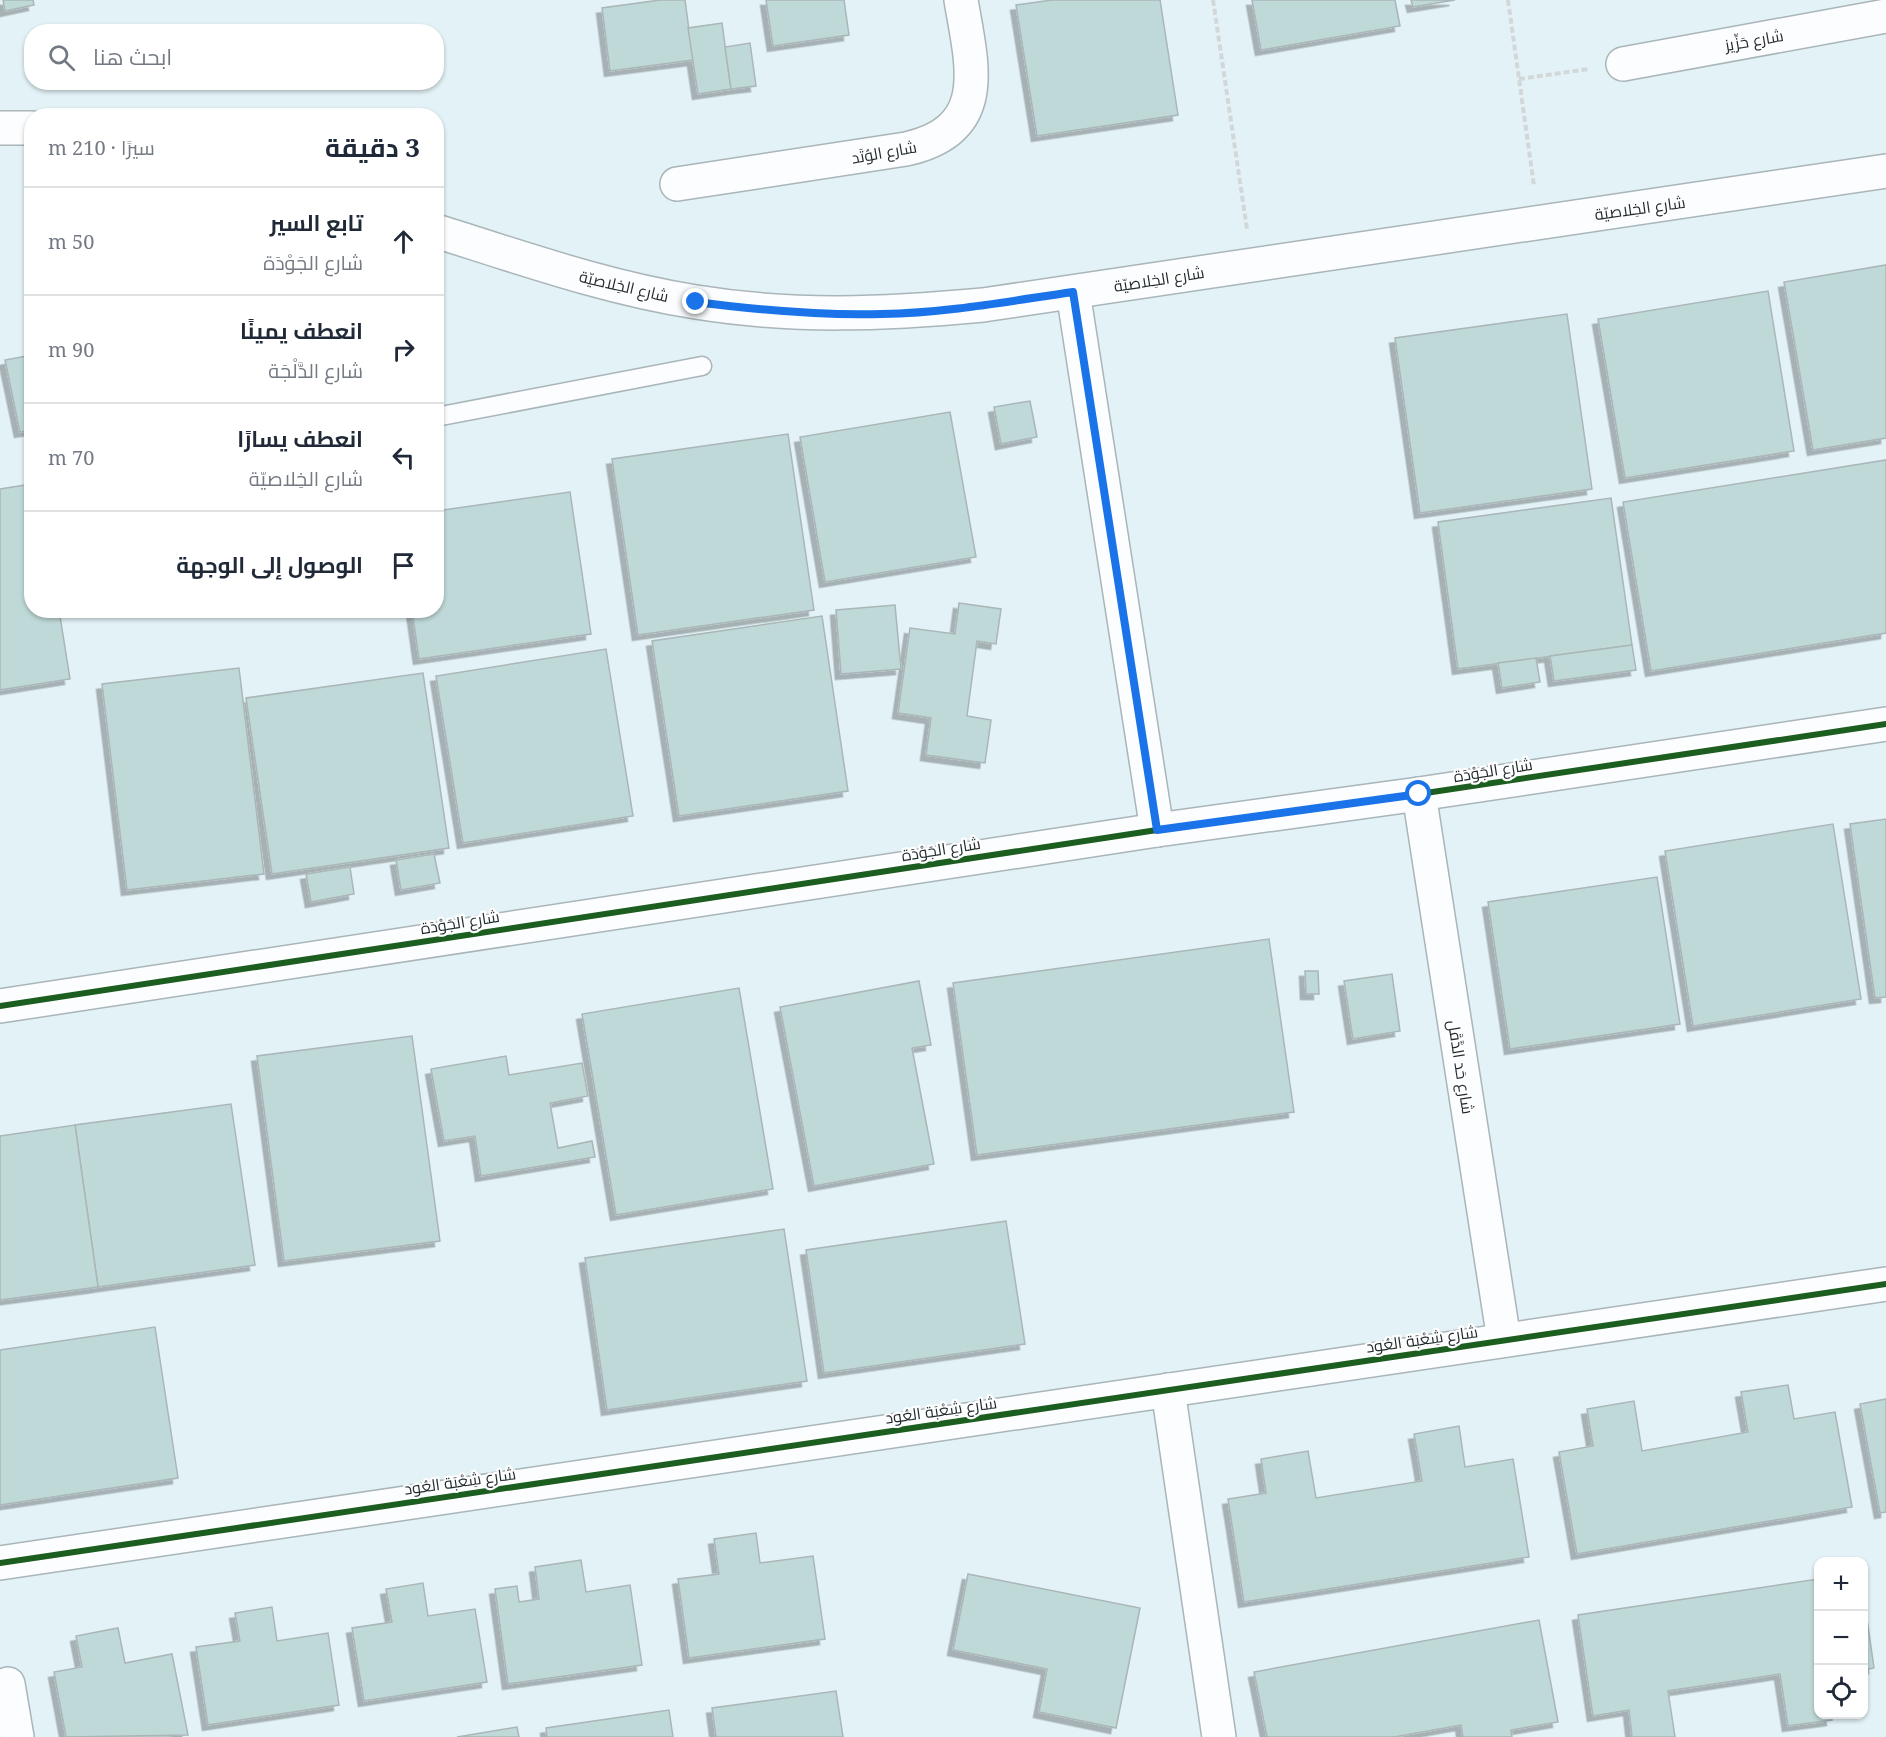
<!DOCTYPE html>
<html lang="ar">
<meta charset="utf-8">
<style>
:root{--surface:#fff;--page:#f2f2f3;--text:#1f2937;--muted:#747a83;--line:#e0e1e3}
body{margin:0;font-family:"Noto Serif",Cairo,serif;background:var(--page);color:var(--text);direction:rtl}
.controls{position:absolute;right:18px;bottom:18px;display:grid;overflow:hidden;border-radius:12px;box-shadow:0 2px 4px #0004}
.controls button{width:54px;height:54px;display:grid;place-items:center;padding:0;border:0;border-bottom:2px solid var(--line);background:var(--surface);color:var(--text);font:30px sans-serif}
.stop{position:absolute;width:18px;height:18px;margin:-14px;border:4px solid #1a73e8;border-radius:50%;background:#fff}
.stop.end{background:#1a73e8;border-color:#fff;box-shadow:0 2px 6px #0008}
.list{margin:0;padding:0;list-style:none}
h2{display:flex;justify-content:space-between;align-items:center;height:78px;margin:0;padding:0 24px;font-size:26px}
h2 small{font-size:20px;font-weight:400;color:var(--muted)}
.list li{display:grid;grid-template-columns:39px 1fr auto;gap:18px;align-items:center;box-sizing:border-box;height:108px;padding:0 24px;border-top:2px solid var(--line)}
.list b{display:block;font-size:22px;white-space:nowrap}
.list p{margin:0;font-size:20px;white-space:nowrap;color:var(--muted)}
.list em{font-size:20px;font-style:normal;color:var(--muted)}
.icon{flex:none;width:33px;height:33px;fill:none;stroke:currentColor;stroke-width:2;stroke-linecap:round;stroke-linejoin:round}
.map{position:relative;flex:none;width:1886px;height:1737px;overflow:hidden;direction:ltr}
.search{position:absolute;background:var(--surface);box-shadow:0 2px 4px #0004;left:24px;top:24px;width:420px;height:66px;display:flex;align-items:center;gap:15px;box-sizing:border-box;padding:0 21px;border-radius:24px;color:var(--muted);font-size:22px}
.panel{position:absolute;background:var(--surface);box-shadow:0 2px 4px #0004;left:24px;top:108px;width:420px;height:510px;border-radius:24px;direction:rtl}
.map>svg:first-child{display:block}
</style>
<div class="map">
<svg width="1886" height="1737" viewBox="0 0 1886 1737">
<defs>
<filter id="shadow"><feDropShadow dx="-5.5" dy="5.5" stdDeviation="0" flood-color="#0004"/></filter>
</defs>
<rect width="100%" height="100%" fill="#e3f2f7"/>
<g fill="#bfd9d8" stroke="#aab6b7" stroke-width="1.5" filter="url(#shadow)">
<path d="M3,0h30l1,5 -29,6z"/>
<path d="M660,0h25l8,60 -83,11 -8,-63z"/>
<path d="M766,0h78l5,35 -76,11z"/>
<path d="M1052,0h108l18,115 -141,21 -21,-131z"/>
<path d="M1252,0h143l5,26 -139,24z"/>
<path d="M1411,0h44l-42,7z"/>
<path d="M722,23l9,66 -33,5 -10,-66z"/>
<path d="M750,43l6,43 -25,3 -6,-42z"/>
<path d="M1886,265v173l-73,12 -29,-168z"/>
<path d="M1768,291l26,160 -169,27 -27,-159z"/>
<path d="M1567,314l25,175 -172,24 -25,-175z"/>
<path d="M32,355v75l-12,2 -15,-72z"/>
<path d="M1030,401l7,36 -36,7 -7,-37z"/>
<path d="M950,412l26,145 -151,25 -25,-145z"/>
<path d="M788,434l26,176 -176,25 -26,-176z"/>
<path d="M1886,460v173l-235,38 -28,-169z"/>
<path d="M32,484v126h27l11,69 -70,11v-201z"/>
<path d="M570,492l21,142 -172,25 -7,-49h24v-99z"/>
<path d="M1611,498l21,147 -174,24 -20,-147z"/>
<path d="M959,603l42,6 -5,35 -19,-3 -10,75 24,4 -6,43 -59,-8 5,-37 -33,-5 12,-85 45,6z"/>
<path d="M895,605l6,64 -60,5 -5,-64z"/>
<path d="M822,616l26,175 -169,25 -27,-175z"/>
<path d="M1632,645l4,25 -82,11 -4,-25z"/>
<path d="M606,649l27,167 -170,27 -27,-167z"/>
<path d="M1536,658l4,24 -38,6 -4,-25z"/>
<path d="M239,668l25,206 -137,16 -25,-206z"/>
<path d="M423,673l26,175 -177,26 -26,-176z"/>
<path d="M1886,819v178l-11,1 -25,-174z"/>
<path d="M1833,824l28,175 -168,27 -28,-175z"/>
<path d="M434,854l6,29 -39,7 -5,-30z"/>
<path d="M350,867l4,27 -43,8 -5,-28z"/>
<path d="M1657,877l23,147 -170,25 -22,-147z"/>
<path d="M1269,939l25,173 -317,43 -24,-172z"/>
<path d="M1305,971h13l1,23h-13z"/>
<path d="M1392,974l8,57 -47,8 -9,-58z"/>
<path d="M919,981l12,64 -19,3 22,116 -120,22 -34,-179z"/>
<path d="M739,988l34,201 -157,26 -34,-201z"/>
<path d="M412,1036l28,205 -156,20 -27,-205z"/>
<path d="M506,1056l3,19 73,-12 6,33 -38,7 8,45 34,-7 3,16 -114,19 -6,-40 -31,5 -13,-72z"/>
<path d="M231,1104l24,161 -157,22 -23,-162z"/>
<path d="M75,1125l23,162 -98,13v-164z"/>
<path d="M1006,1221l19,123 -201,29 -18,-123z"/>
<path d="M784,1229l23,152 -200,29 -22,-152z"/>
<path d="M155,1327l23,151 -178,27v-155z"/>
<path d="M1788,1385l6,34 41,-7 17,95 -275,47 -18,-102 34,-6 -6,-37 47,-8 8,50 106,-19 -7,-40z"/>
<path d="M1886,1399v113l-6,1 -20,-109z"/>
<path d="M1459,1426l6,41 48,-8 16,98 -285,45 -16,-103 38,-6 -5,-34 47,-8 8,47 106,-17 -8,-47z"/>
<path d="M756,1533l4,30 53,-7 12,83 -136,19 -11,-79 41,-5 -5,-35z"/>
<path d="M581,1560l5,32 44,-7 12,80 -134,19 -13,-95 22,-3 2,16 20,-3 -4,-32z"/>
<path d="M968,1574l172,34 -24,120 -77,-16 8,-43 -94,-19z"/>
<path d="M1818,1579v135h13l1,6 -44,6 -8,-52 -112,17 7,46h-43l-3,-27 -36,6 -15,-101z"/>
<path d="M423,1583l5,33 47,-7 12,73 -123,19 -12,-73 40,-6 -6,-33z"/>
<path d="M1864,1598l10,70 -10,2z"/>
<path d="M272,1607l5,34 51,-8 11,72 -131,20 -12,-78 44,-6 -5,-28z"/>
<path d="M1539,1620l19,102 -47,8 1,7h-49l-2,-12 -67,12h-127l-13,-65z"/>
<path d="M118,1628l7,35 47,-9 16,81 -122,2 -12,-65 28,-5 -6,-31z"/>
<path d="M836,1691l7,46h-127l-4,-29z"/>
<path d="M669,1710l4,27h-126l-1,-9z"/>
<path d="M517,1727l2,10h-62z"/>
</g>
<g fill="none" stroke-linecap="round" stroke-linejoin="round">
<g stroke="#a9b5b9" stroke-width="21">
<path id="lane" d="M436,417l266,-51"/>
</g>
<g stroke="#a9b5b9" stroke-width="36">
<g id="street">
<path d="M1623,64l263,-48"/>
<path d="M0,128h32"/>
<path d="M677,184l229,-35c86,-19 66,-83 55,-149"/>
<path d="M436,231c86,27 171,57 260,71 98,16 189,12 287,3l903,-134"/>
<path d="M1073,292l84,538"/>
<path d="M1419,794l85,546"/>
<path d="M0,1006l1157,-176 262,-36 467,-70"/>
<path d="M1168,1390l51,347"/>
<path d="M0,1563l1886,-279"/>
<path d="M8,1684l9,53"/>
</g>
</g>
<g stroke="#d2d7d8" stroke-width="4" stroke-dasharray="6 3" stroke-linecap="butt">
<path d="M1213,0l34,229"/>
<path d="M1508,0l26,186"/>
<path d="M1519,79l70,-10"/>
</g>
<use href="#lane" stroke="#fbfdfe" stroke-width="18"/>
<use href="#street" stroke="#fbfdfe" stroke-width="33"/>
<g stroke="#fefefe" stroke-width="10">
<g id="cycleway">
<path d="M0,1006l1157,-176 262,-36 467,-70"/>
<path d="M0,1563l1886,-279"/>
</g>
</g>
<use href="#cycleway" stroke="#1b5e20" stroke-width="6"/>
</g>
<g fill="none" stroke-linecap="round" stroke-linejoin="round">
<path stroke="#1a73e8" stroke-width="8" d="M696,302c62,8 123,14 186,12 64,-1 128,-13 191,-22l84,538 262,-36"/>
</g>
<g text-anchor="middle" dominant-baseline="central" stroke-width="4.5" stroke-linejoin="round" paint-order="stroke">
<g font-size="16" fill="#1f2a2c" stroke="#fefefe">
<text transform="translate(1754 40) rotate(-10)">شارع حَزِّيز</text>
<text transform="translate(884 152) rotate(-10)">شارع الوُتَد</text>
<text transform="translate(1640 208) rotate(-8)">شارع الخِلاصيّة</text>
<text transform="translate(1159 279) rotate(-9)">شارع الخِلاصيّة</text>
<text transform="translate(624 286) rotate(13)">شارع الخِلاصيّة</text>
<text transform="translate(1493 770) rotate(-9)">شارع الجَوْدَة</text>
<text transform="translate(941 849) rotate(-9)">شارع الجَوْدَة</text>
<text transform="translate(460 922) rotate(-9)">شارع الجَوْدَة</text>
<text transform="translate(1461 1067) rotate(81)">شارع حَد الدَّقَل</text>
<text transform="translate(1422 1339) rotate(-8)">شارع شِعْبَة العُود</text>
<text transform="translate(941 1410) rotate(-8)">شارع شِعْبَة العُود</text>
<text transform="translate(460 1481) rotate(-8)">شارع شِعْبَة العُود</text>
</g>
</g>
</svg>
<div class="controls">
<button>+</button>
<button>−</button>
<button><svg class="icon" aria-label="locate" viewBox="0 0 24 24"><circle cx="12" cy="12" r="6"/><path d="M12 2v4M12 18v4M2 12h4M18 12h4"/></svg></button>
</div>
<div class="stop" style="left:1419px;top:794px"></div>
<div class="stop end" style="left:696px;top:302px"></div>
<div class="search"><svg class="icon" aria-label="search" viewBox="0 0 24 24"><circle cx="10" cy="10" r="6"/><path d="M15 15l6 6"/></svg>ابحث هنا</div>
<section class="panel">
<h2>3 دقيقة<small>سيرًا · 210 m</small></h2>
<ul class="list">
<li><svg class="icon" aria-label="ahead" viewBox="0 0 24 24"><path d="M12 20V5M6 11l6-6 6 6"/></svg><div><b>تابع السير</b><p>شارع الجَوْدَة</p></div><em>50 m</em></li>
<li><svg class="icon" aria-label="right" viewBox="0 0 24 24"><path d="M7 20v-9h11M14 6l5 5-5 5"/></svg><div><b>انعطف يمينًا</b><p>شارع الدَّلْجَة</p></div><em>90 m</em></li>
<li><svg class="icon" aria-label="left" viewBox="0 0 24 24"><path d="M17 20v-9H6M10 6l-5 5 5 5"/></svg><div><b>انعطف يسارًا</b><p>شارع الخِلاصيّة</p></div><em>70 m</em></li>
<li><svg class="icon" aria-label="arrive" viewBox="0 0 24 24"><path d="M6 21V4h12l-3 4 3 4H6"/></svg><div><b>الوصول إلى الوجهة</b></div></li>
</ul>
</section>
</div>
